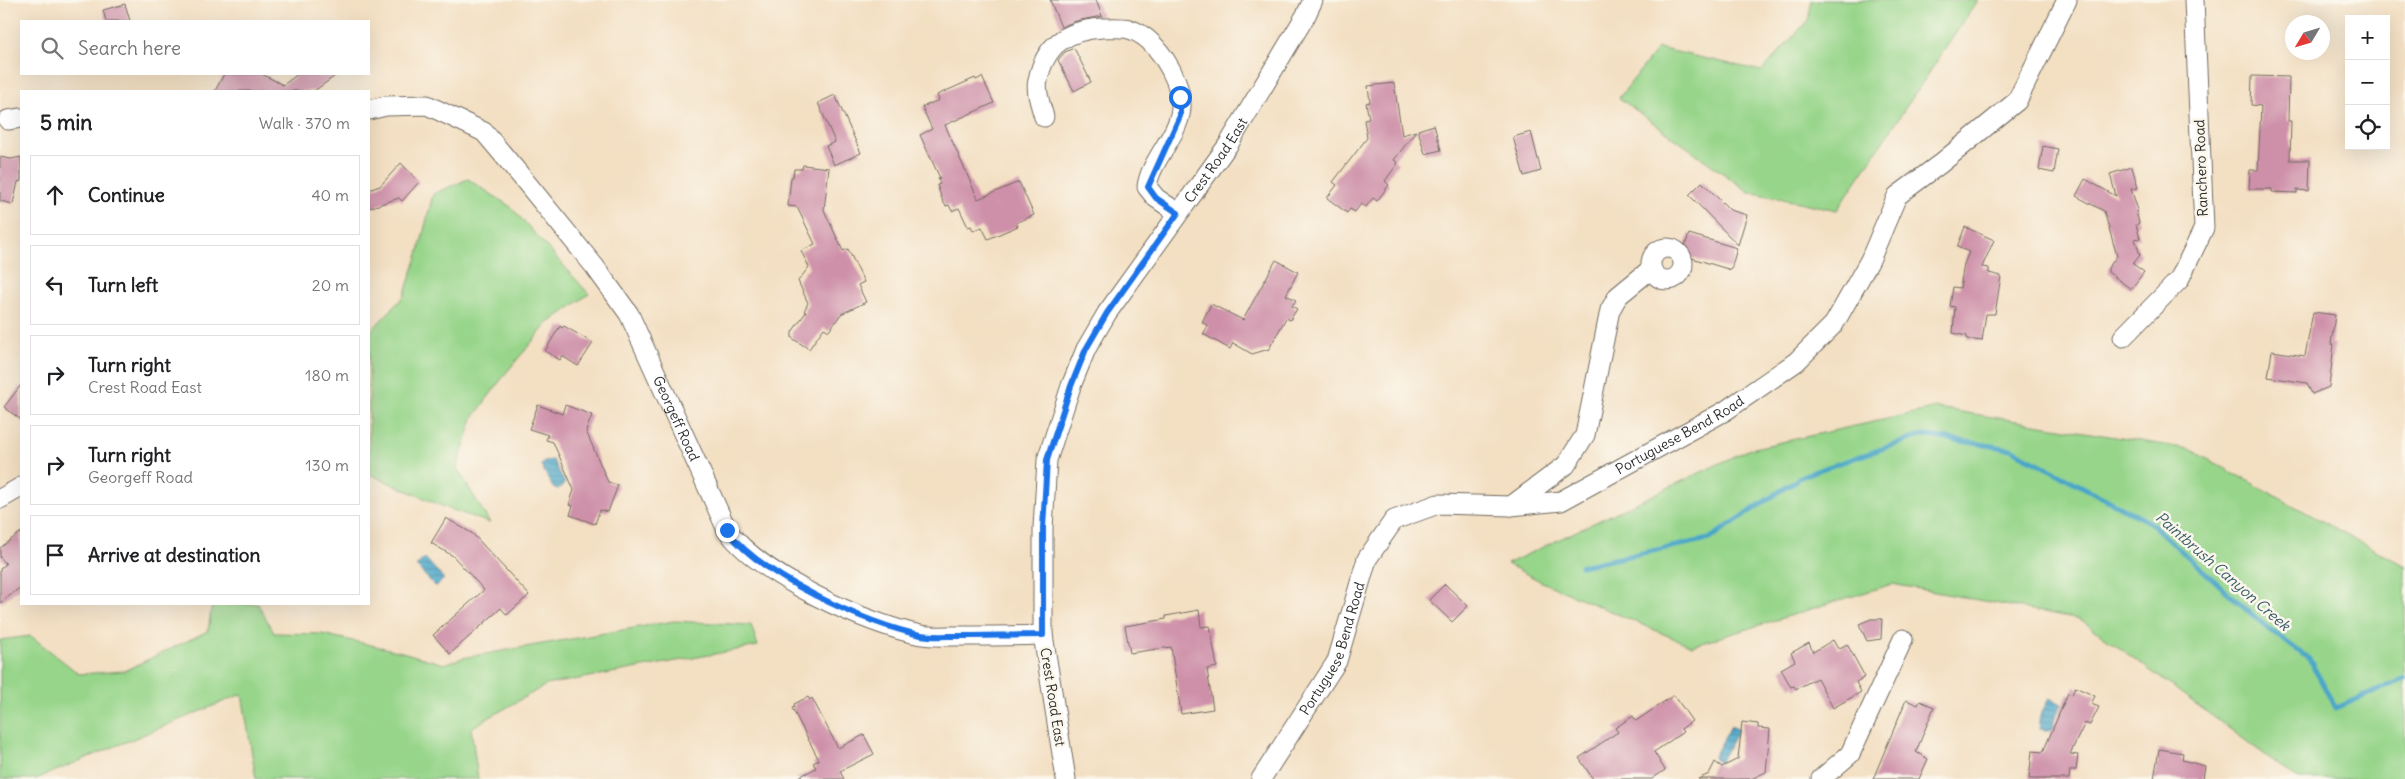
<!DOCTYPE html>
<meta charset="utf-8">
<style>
:root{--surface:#fff;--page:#f2f2f2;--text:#202124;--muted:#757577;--line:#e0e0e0}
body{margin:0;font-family:Delius,sans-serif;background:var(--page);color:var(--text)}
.controls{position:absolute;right:15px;top:15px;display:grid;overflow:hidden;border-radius:0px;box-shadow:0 5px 20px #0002}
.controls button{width:45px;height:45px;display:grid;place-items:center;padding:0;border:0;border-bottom:1px solid var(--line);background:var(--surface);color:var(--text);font:25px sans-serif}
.compass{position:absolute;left:2285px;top:15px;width:45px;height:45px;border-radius:50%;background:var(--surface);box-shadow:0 5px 20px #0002;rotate:232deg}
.stop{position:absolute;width:15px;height:15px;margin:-11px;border:4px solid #1a73e8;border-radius:50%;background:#fff}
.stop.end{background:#1a73e8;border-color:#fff;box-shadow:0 1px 5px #0008}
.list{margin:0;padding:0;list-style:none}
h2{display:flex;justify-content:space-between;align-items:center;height:65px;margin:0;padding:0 20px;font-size:21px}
h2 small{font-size:16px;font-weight:400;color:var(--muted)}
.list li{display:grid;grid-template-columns:32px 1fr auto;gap:15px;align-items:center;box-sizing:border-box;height:80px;margin:0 10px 10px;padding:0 10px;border:1px solid var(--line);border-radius:0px}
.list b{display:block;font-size:19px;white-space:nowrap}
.list p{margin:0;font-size:16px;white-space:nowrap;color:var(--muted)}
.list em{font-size:16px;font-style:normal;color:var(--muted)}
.icon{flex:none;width:28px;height:28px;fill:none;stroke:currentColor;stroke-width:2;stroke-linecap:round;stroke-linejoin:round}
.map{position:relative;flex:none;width:2405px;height:779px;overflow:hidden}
.search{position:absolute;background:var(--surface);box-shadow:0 5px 20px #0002;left:20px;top:20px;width:350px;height:55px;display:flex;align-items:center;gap:12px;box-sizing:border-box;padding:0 18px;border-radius:0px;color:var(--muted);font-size:19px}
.panel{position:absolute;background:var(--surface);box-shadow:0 5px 20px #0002;left:20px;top:90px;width:350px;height:515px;border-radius:0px}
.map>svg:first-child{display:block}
</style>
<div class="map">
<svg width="2405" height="779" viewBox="0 0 2405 779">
<defs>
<pattern id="water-rules" width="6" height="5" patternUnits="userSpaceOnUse" patternTransform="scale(1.25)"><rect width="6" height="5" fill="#49a6c8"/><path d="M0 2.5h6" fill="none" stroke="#3d87a3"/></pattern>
</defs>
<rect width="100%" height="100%" fill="#fbf7ec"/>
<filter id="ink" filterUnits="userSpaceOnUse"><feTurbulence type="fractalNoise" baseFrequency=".02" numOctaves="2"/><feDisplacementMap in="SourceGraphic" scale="10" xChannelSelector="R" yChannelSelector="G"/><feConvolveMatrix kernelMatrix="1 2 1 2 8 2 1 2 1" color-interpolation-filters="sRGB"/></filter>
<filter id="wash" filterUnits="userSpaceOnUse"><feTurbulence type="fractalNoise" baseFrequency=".0096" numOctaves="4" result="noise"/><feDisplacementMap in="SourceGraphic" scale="20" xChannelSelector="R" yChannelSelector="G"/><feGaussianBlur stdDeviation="1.12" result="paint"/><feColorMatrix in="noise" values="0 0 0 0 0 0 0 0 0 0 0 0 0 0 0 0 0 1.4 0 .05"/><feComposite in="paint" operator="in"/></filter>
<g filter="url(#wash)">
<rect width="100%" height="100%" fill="#f3dfc2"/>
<g fill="#97d58a" stroke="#61805a">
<path d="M1812,0h166l-141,210 -88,-18 -130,-94 39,-50 104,23 46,-51z"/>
<path d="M468,179l43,28 78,87 -42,30 -41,49 -33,45 -16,50 33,55 -46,-16 -75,-33v-141l35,-37 15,-45 14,-57z"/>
<path d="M1937,408l252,41 216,117v213h-107l-218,-160 -188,-35 -200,62 -148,-63 -37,-19 243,-115z"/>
<path d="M212,604h46l16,29 48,1 80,18 42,12 18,-6 212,-37 77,4 7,21 -212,39 -75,43 7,51h-222l-14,-85 -206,85h-36v-139l31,-4 48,38 45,-3 84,-40z"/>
</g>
<g fill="url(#water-rules)" stroke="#3a687a">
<path d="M553,460l12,24 -7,5 -5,-1 -12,-23 4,-4z"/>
<path d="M425,558l19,21 -8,8 -20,-21z"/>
<path d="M2049,698l13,6 -8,15 -1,12 -14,-2 2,-14z"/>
<path d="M1731,726l7,4 -18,32 -7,-4z"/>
</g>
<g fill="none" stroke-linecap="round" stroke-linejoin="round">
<path stroke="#49a6c8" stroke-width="5" d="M1581,566l128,-27 95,-64 119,-40 88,14 138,73 115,103 45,34 27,49 69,-29"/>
</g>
<g id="blocks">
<g fill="#ce90a9">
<path d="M1050,0h46l6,16 -26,5 -15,6z"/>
<path d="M125,4l5,17h-24l-3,-11z"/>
<path d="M1074,48l17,34 -17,9 -16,-31 7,-8z"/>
<path d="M224,74h38l21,11 15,-11h40l-24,17h-99z"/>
<path d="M2252,76l37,1 -1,44h3l-1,39h20l-1,31 -12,-1v3l-25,-1v-3h-23l1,-19h8l3,-64 -10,-1z"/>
<path d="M982,77l12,26 -49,22 33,74 41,-17 15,33 -18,8 2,3 -30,13 -6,-12 -9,4 -2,-5 -3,1 -9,-19 -7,3 -3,-6 -3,1 -3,-4 -6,-17 3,-1 -2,-6h2l-20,-43 12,-6 -10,-22 17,-7 -2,-5 38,-17 1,2z"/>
<path d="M1394,83l8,52 14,-4 -22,29 4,3 -13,18 4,4 -12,16 -4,-3 -7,9 -5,-3 -6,8 -5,-3 -3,4 -20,-15 10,-13 -4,-3 34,-44 -3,-18 5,-1 -3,-16 4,-1 -2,-16z"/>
<path d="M835,95l26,58 -27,12 -8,-19 9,-4 -17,-39z"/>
<path d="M1434,125l7,25 -16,4 -7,-24z"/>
<path d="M1531,132l10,39 -17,5 -11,-39z"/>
<path d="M2043,146l15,3 -4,24 -15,-3z"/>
<path d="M0,157l11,2 10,-2v24l-3,1 -5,22 -13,-3z"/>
<path d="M401,163l18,19 -17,19 -3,-3 -30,10v-18l11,-4z"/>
<path d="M803,165l26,3 -5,42 19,41 5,-2 16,33 -6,3 8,17 -25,12 -12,17 -5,-3 -15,21 -17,-11v-6l14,-20 -2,-1 4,-8 -10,-22 11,-14 -8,-16 14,-7 -18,-37 -9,-1 3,-29h2l1,-8h8z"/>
<path d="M2132,167l6,21 -7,1 7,21 -2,1 3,12 -3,2 4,13 -5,1 5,16 -7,9 11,8 -13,17 -23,-17v-4l9,-12 -13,-45 -28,-15 9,-17 31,17 -6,-22z"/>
<path d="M1702,182l28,28 17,5 -9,30 -49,-50z"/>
<path d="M1965,227l29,13 -12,27 7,1v5l12,3 -6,38h-9l-4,27 -15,-2v-3l-14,-3 2,-26 -5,-1 3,-19 7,1 4,-24 5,-12 -12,-5z"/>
<path d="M1689,234l48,14 -6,22 -49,-15z"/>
<path d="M1276,260l22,12 -12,23 10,5 -4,6 5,3 -7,11 -4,-2 -17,31 -17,5 -19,-11 -3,6 -27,-15 5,-8 -6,-4 9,-18 32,16z"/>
<path d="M2313,312l22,3 -4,29h3l-5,43 -17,7 -5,-11 -39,-6 4,-26 33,5z"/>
<path d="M560,326l2,2 2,-2 29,17 -15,23 -16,-10 -2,4 -15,-9z"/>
<path d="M21,385v35l-17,-13z"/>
<path d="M538,405l24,9 3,-9 27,10 -6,16 22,51 10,3 -10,27 -8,-2 -5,14 -25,-9 3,-9 -4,-1 5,-15 -21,-48 -7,-2 2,-5 -19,-6z"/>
<path d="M446,518l27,16 56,61 -22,20 -6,-7 -51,46 -17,-19 51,-45 -31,-34 -22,-13z"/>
<path d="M21,532v55l-21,16v-34l6,-5 -6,-7v-9z"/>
<path d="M1445,584l23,22 -16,16 -23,-22z"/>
<path d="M1199,610l2,17 9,-1 7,41 -10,2 6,40 -32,5 -10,-67 -41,6 -5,-27 41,-7v-3z"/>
<path d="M1871,619h11l-1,20 -14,2 -8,-17z"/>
<path d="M1833,640l5,9 9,-5 18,33 -9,5 5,10 -28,16 -16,-30 -21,11 -2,-3 -3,1 -10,-18 14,-8 -4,-8 18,-10 4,9z"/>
<path d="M2075,687l20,9 -4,8 8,3 -9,18 -5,-2 -15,31 8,1 -2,15h-6l-1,9h-40l3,-28 11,1 25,-59 4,2z"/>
<path d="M1674,695l18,26 -11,8 2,3 -29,20 11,18 -13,9h-59l-14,-21 39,-26 -3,-4 18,-12 3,5z"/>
<path d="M808,697l2,3 2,-2 26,50 26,-13 10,19 -34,17 4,8h-49l21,-11 -3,-5 6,-3 -27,-52 3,-1 -1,-3z"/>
<path d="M1906,700l12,5 2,-4 14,6 -18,45 12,7 -9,20h-46z"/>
<path d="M1742,722l16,2v4l12,1 -4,43 -15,7h-53l11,-5 6,-12 7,5 16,-8z"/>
<path d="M2159,749l24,4 -1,7 23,6 -2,13h-49z"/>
</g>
</g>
</g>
<g filter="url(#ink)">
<use href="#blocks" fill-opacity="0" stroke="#716a60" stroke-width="1"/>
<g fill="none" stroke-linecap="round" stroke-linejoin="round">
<g stroke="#716a60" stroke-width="21">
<g id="minor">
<path id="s1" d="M369,110l17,-4 41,-1 57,27 37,44 74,91 34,47 98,216c32,45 140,95 194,105 11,2 24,1 35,1 29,0 58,0 87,-1"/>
<path d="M1044,117c-3,-11 -9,-26 -6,-37 7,-36 30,-50 64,-52 9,0 19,-1 27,1 27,8 50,47 52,74 2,29 -31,56 -34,84l9,11 22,15"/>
<path d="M8,120l13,-2"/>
<circle cx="1667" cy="264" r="16"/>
<path d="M2123,337l56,-57 25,-52 -10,-228"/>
<path d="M0,499l21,-12"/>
<path d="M1511,506l55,-41 19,-30 25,-125 8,-14 33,-27"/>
<path id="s2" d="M1066,779l-23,-144v-107l4,-68 24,-74 15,-37 21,-36 121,-168 78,-130 7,-15"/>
<path id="s3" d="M1261,779l76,-118 30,-102 27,-39 44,-16 73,2 50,-5 164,-90 71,-49 38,-38 36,-64 27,-64 43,-32 77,-63 50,-101"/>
<path d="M1821,779l29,-25 53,-115"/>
</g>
</g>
<use href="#minor" stroke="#fff" stroke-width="19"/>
</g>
</g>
<g fill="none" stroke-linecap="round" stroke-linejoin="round" filter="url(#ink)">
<path stroke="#1a73e8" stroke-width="6" d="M727,530c32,45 140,95 194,105 11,2 24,1 35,1 29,0 58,-1 87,-1v-107l4,-68 24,-74 15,-37 21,-36 71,-100 -22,-15 -8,-11 32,-71v-19"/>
</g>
<g text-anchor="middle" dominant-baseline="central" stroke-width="5" stroke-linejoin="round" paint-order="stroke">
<g font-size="14" fill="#2b2b2b" stroke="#fbf7ec">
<text stroke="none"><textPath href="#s2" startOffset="668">Crest Road East</textPath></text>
<text transform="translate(2201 168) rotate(-92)">Ranchero Road</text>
<text stroke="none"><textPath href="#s1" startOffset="469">Georgeff Road</textPath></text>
<text stroke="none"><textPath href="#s3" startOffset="600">Portuguese Bend Road</textPath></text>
<text stroke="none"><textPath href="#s3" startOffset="150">Portuguese Bend Road</textPath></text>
<text transform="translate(1053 697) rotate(81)">Crest Road East</text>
</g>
<g font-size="15" font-style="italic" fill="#375c6a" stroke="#fbf7ec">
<text transform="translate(2223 571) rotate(41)">Paintbrush Canyon Creek</text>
</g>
</g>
</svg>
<div class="controls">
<button>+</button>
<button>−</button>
<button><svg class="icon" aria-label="locate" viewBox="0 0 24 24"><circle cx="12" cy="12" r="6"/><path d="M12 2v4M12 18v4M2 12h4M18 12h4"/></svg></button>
</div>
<svg class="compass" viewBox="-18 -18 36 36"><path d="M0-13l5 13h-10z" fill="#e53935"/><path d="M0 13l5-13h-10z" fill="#757577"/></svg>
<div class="stop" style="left:1180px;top:97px"></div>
<div class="stop end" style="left:727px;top:530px"></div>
<div class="search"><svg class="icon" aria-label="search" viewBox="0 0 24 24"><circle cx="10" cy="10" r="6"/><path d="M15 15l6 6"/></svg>Search here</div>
<section class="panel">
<h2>5 min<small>Walk · 370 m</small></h2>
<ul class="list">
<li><svg class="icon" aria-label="ahead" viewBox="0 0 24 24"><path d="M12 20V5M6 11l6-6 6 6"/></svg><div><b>Continue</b></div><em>40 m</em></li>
<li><svg class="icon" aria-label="left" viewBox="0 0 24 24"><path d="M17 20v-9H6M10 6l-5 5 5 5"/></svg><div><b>Turn left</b></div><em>20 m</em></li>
<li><svg class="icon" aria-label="right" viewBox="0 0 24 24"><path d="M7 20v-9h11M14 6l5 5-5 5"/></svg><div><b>Turn right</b><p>Crest Road East</p></div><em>180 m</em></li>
<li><svg class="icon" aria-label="right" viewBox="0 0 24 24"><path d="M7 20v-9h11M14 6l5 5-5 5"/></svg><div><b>Turn right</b><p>Georgeff Road</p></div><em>130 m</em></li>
<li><svg class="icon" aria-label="arrive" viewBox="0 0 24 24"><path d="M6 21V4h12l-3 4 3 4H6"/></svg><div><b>Arrive at destination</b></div></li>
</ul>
</section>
</div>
